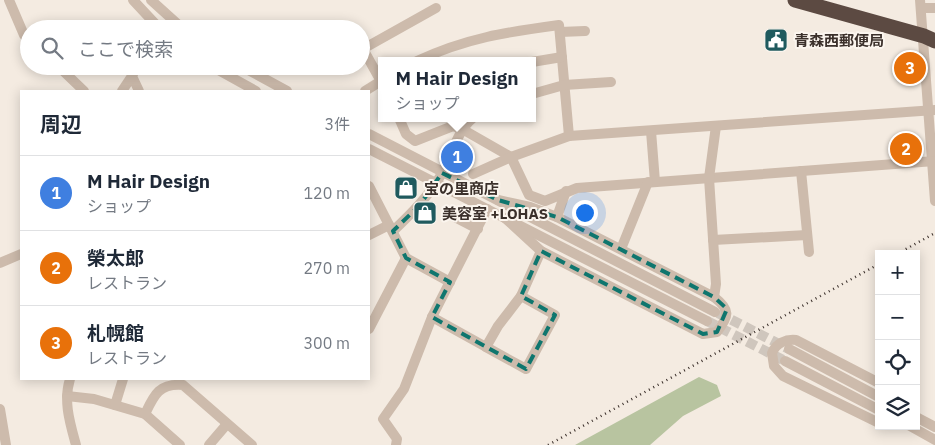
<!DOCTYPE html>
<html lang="ja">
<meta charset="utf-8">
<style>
:root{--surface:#fff;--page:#f6f6f7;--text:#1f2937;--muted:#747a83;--line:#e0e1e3;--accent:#1f5a5e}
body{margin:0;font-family:"IBM Plex Sans","Noto Sans JP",sans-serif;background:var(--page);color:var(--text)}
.controls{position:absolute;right:15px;bottom:15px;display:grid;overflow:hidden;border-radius:0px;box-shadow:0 2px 12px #0003}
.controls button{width:45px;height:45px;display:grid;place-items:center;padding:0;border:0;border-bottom:1px solid var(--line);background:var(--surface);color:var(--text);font:25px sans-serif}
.you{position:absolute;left:584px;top:212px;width:18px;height:18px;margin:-12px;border:4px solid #fff;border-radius:50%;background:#1a73e8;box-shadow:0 0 0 8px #1a73e833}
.badge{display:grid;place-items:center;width:32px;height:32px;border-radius:50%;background:var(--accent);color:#fff;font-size:16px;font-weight:700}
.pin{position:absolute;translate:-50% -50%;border:2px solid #fff;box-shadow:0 1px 5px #0006}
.popup{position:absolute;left:378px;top:57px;width:158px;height:65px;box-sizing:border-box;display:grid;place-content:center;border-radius:0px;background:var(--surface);filter:drop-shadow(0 1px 4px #0005);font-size:16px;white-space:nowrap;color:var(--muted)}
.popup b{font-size:19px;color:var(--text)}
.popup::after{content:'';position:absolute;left:50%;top:100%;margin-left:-10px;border:10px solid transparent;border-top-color:var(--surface)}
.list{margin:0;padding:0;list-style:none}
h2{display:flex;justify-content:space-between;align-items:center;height:65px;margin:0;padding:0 20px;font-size:21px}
h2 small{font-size:16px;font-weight:400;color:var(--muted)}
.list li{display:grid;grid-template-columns:32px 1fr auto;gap:15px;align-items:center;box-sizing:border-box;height:75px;padding:0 20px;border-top:1px solid var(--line)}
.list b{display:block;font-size:19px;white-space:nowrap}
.list p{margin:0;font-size:16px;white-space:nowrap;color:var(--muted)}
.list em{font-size:16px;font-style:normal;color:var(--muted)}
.icon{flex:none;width:28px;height:28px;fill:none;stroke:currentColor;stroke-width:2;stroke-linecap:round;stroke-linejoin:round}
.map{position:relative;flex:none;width:935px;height:445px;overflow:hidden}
.search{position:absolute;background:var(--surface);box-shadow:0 2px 12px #0003;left:20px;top:20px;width:350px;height:55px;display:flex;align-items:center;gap:12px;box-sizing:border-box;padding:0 18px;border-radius:28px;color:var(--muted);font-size:19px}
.panel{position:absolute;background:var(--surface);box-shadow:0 2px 12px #0003;left:20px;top:90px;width:350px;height:290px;border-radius:0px}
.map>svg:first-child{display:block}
</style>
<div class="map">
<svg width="935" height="445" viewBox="0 0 935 445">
<rect width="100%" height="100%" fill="#f4ebe1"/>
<path fill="#b8c4a0" d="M699,377l18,8 4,11 -38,20 -33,29h-75z"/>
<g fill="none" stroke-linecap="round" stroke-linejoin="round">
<g stroke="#cfc6bd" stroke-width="10" stroke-dasharray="10 5" stroke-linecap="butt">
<path d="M718,313l71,36"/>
<path d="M707,321l78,40"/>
</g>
<g stroke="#cdbbac" stroke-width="10">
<path d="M9,0l15,35 5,4"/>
<path d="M133,0l27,29"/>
<path d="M151,0l32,29"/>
<path d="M920,0l15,201"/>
<path d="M921,8h14"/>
<path d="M560,32l25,-1"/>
<path d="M363,49l19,34"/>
<path d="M361,50l75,-42"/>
<path d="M417,61c49,-23 90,-29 142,-36l10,111"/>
<path d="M532,62l30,-5"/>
<path d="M58,66l26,25"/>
<path d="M137,66l-5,10 7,15"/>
<path d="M211,66l45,25"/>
<path d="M241,66l46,25"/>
<path d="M122,91l10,-15"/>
<path d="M365,91l16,-10"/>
<path d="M532,94l32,-9 47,-3"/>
<path d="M399,118l7,16 9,7 38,-15 9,3 49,28 18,38 16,6 32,-13 358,-27"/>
<path d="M651,131l4,51"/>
<path d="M369,134l346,178"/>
<path d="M369,149l338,172"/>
<path d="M801,171l8,81"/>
<path d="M473,174l38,-17 58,-21 366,-26"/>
<path d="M369,186l37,72 44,24"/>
<path d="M498,200l32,7 27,10 157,80c17,13 15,19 3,35l-14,2 -162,-83 -36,-33"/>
<path d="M447,213l31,16"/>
<path d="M557,217l9,-26"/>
<path d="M393,231c18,-17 35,-34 48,-56 11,-19 15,-43 32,-57"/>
<path d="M369,235l20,-10"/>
<path d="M713,240l94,-5"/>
<path d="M621,249l27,-67"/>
<path d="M0,263l21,-9"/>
<path d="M714,297l2,-13 -7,-106 7,-52"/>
<path d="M432,317l54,30 12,-21 23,-30 20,-45"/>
<path d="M369,329l37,-71"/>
<path d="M486,347l40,22 29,-54 -34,-19"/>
<path d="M789,349l90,48"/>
<path d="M785,361l94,49"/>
<path d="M70,379c-7,22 0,44 6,66"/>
<path d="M879,383l-83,-43c-10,-1 -20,3 -24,13l2,13 9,10 96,47"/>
<path d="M67,396l27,3 51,15 35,31"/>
<path d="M115,405l8,-26"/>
<path d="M0,409l6,36"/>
<path d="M145,414c9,-19 14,-31 38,-29l69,60"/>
<path d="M916,417l19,10"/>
<path d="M910,426l25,14"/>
<path d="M209,445l18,-21"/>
<path d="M396,445l1,-6 -14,-20 21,-30 28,-72 55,-108"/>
</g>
<path stroke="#5c4a42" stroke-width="15" d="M795,0l129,36 11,5"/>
<g stroke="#3b302b" stroke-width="2.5" stroke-dasharray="1 4" stroke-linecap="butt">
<path d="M897,254l38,-21"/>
<path d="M548,445l331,-181"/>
</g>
</g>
<path fill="none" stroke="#0f766e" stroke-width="4" stroke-dasharray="10 6" stroke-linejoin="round" d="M442,173l56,27 59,17 157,80 13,12 -10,23 -14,2 -162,-83 -20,45 34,19 -29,54 -94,-52 18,-35 -44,-24 -13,-27 26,-25z"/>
<defs>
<g id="civic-square" transform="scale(1.25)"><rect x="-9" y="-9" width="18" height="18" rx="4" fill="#1f5a5e" stroke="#fbf5ee"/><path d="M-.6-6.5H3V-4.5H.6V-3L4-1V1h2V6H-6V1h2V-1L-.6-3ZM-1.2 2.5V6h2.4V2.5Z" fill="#fff"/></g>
<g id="shop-square" transform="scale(1.25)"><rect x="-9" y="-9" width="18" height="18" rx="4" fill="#1f5a5e" stroke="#fbf5ee"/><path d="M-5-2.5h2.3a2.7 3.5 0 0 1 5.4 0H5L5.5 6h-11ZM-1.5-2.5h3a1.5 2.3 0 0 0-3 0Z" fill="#fff"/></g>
</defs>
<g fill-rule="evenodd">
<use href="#civic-square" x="776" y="40"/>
<use href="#shop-square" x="406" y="188"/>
<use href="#shop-square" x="425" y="213"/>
</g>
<g text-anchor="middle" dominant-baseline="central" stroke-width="4" stroke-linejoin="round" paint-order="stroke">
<g font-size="15" font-weight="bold" fill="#3b302b" stroke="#fbf5ee" text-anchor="start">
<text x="794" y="40">青森西郵便局</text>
<text x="424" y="188">宝の里商店</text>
<text x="442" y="213">美容室 +LOHAS</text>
</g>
</g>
</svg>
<div class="controls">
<button>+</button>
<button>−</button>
<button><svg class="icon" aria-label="locate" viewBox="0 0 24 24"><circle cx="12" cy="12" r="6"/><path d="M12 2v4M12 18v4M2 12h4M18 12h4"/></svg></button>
<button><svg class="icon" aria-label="layers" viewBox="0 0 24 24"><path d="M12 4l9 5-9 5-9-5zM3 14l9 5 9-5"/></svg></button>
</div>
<div class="you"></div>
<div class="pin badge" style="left:457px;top:157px;background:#3f7fe0">1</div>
<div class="popup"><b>M Hair Design</b>ショップ</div>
<div class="pin badge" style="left:906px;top:149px;background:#e8710a">2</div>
<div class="pin badge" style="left:910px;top:68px;background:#e8710a">3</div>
<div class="search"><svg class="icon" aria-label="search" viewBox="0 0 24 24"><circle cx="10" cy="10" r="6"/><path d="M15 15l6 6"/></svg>ここで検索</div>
<section class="panel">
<h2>周辺<small>3件</small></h2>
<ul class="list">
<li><span class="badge" style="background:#3f7fe0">1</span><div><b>M Hair Design</b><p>ショップ</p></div><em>120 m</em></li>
<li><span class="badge" style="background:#e8710a">2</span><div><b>榮太郎</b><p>レストラン</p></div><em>270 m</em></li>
<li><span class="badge" style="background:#e8710a">3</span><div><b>札幌館</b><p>レストラン</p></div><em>300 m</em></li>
</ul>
</section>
</div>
